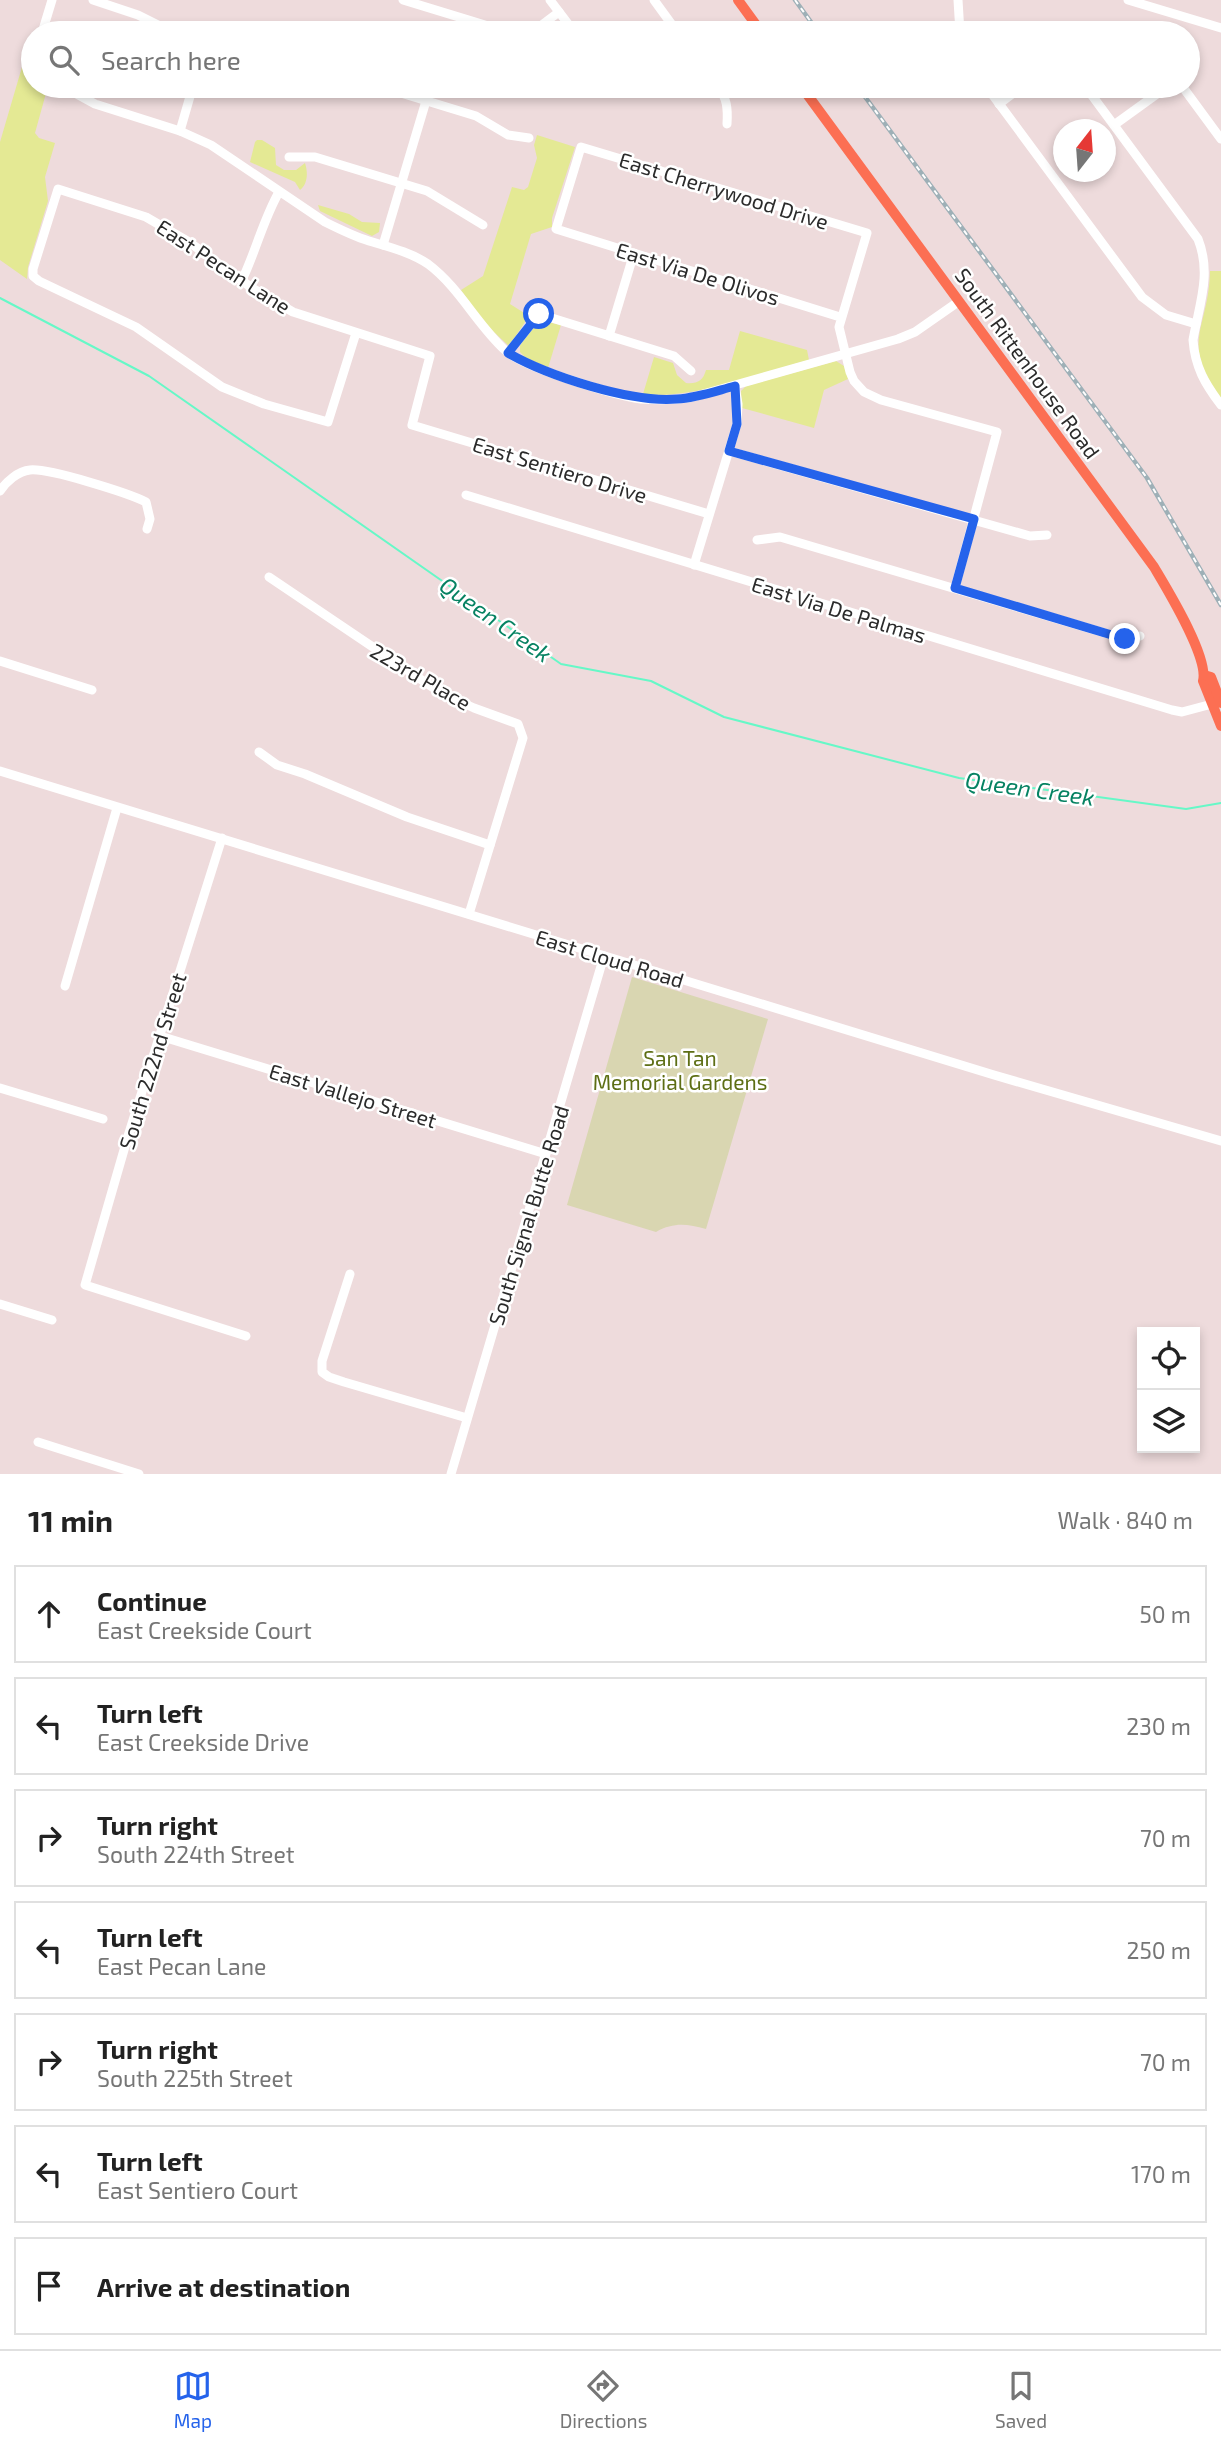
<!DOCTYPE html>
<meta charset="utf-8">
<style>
:root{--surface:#fff;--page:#f6f6f6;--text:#222;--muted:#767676;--line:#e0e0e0;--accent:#2563eb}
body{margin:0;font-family:"Exo 2",sans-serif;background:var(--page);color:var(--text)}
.controls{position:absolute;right:21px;bottom:21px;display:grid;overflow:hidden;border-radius:0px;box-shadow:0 4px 10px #0003}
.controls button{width:63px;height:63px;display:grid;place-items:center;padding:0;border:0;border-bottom:2px solid var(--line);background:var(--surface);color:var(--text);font:35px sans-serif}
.compass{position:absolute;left:1053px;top:119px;width:63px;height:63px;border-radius:50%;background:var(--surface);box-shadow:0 4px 10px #0003;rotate:17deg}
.stop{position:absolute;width:21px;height:21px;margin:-16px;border:5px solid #2563eb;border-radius:50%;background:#fff}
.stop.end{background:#2563eb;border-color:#fff;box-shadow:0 2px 7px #0008}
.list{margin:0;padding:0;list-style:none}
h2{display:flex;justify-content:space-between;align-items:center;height:91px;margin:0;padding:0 28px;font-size:30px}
h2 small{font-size:23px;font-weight:400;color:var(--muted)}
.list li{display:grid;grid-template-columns:46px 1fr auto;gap:21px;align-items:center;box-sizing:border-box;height:98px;margin:0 14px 14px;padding:0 14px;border:2px solid var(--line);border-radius:0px}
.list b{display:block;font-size:26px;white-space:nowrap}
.list p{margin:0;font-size:23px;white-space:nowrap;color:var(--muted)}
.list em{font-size:23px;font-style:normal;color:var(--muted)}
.icon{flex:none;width:38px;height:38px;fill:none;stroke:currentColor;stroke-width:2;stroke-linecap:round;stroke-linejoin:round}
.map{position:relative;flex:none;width:1221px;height:1474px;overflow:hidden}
.search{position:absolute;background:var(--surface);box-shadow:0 4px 10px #0003;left:21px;right:21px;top:21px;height:77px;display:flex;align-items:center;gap:18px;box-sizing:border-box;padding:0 24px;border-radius:38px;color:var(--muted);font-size:26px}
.sheet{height:875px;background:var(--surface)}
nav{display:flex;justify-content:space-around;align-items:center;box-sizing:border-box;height:98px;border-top:2px solid var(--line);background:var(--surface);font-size:19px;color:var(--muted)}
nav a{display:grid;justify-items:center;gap:4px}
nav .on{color:var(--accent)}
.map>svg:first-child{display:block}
</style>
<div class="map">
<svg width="1221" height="1474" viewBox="0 0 1221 1474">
<rect width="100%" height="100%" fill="#eedbdc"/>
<g fill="#e4e994">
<path d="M22,67l3,9 8,10h15l-13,47 4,5 16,5 -10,34 3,24 -20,66 -1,12 -27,-19v-118z"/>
<path d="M537,135l38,12 -23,71v9l-21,7 -21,70 19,12 -20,30 -25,-23 -23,-33 22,-14 29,-89 12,3 4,-3 9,-29 -3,-13z"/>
<path d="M257,140h5l13,8 1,17 8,5h12l9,-7c3,9 3,21 -5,27l-5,-8 -45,-20 5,-20z"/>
<path d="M318,205l31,9 13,8 18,1 -1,9 -7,4 -52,-25z"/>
<path d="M1210,271h11v127c-42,-57 -12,-69 -11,-127z"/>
<path d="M539,320l22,5 -13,43 -23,-11 -5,-5v-7z"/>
<path d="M740,331l67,19 2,10c-47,13 -118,40 -166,34l11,-37 19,6 4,12 9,8c11,1 17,-2 20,-13h23z"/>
<path d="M836,361l8,5 4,13 -24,11 -10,38 -72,-20 -1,-17 5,-5z"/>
</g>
<path fill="#d9d6b1" d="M632,977l136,42 -62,210c-19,-5 -32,-7 -50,3l-89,-27z"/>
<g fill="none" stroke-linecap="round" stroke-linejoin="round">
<path stroke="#66f8c7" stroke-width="2" d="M0,298l149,78 412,288 90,17 73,36 235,61 227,31 35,-6"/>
<g stroke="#fff" stroke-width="9">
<path d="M93,0l45,15 36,18"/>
<path d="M403,0l108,33"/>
<path d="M550,0l25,33"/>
<path d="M654,0l24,33"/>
<path d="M958,0l2,33"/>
<path d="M1128,0l93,28"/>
<path d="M42,33l10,-33"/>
<path d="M525,33l14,-6 20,-15"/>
<path d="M33,62l-3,13 3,1"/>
<path d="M62,86l33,18 85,27 31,14 114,77c14,7 28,14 44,19 20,6 41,11 59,23 32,24 49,61 78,87 19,17 108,44 135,48 16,1 32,1 48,-1l209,-59 17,-7 43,-30"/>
<path d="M378,86l98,30 32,19 21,3"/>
<path d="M718,86c9,13 10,22 9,38"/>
<path d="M986,86l156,211 24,18 30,9"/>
<path d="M1085,86l113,153c14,35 1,66 -5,101 2,27 12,44 28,65"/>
<path d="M1182,86l39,53"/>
<path d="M999,104l24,-18"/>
<path d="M1114,125l54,-39"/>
<path d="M180,131l13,-45"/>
<path d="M289,157h26l112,34 56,34"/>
<path d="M383,245l43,-144"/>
<path d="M242,280c14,-29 21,-60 37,-88"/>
<path d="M840,317l-284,-88 25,-82 286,86 -28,94 11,45 4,9 10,11 17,8 116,32 -42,156"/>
<path d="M356,333l-28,89 -64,-18 -42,-17 -86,-60 -97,-46 -6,-5v-7l25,-80 88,28 43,25 63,46 41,24 137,44 -18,69 297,89"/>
<path d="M609,336l25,-83"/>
<path d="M508,353l31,-39 135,42 17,15"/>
<path d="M729,451l301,85 17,-1"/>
<path d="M0,491c6,-9 18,-20 30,-21 19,-2 98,23 116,32l4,17 -3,10"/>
<path d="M466,495l706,215 10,2 30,-8"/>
<path d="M757,540l23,-3 345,102 15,-3"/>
<path d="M694,565l43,-141 1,-20 -3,-18"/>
<path d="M269,577l172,116 33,15 44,16 5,14 -54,176"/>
<path d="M0,661l92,29"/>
<path d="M259,752l18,13 28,9 102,43 83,28"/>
<path d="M0,771l994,304 227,66"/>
<path d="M222,838l-94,298 -43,149 161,51"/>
<path d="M65,986l52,-178"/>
<path d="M160,1036l386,118"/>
<path d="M0,1088l103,31"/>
<path d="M350,1274l-28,87v11l7,5 15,5 123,36"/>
<path d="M0,1304l52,16"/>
<path d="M38,1442l101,32"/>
<path d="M451,1474l153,-518"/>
</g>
<g stroke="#fc6f53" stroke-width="10">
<path d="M738,0l24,33"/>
<path d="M801,86l353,481c13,22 55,90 49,114l18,45"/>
<path d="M1204,675l7,2 10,26"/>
</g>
<g stroke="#9eb0b7" stroke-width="4.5">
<g id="rail">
<path d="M795,0l24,33"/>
<path d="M857,86l290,392 74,127"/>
</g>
</g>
<use href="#rail" stroke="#fff" stroke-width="2" stroke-dasharray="5" stroke-linecap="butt"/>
</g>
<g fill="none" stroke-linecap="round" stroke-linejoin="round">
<path stroke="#2563eb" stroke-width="9" d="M539,314l-31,39c40,23 123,50 169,46 20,-1 39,-8 58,-13l2,38 -8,27 245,68 -19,69 170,51"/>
</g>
<g text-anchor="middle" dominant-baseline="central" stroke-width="5" stroke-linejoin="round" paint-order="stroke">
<g font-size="21" fill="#2b2b2b" stroke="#fff">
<text transform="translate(724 190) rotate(17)">East Cherrywood Drive</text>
<text transform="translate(224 266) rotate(33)">East Pecan Lane</text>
<text transform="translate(698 273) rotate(17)">East Via De Olivos</text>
<text transform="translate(1028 363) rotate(54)">South Rittenhouse Road</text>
<text transform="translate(560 469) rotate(17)">East Sentiero Drive</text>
<text transform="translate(839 609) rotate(17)">East Via De Palmas</text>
<text transform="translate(421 676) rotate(30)">223rd Place</text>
<text transform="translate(610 958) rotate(17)">East Cloud Road</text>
<text transform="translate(152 1061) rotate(-73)">South 222nd Street</text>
<text transform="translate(353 1095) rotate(17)">East Vallejo Street</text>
<text transform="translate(528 1215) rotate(-73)">South Signal Butte Road</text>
</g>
<g font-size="21" fill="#5d6e14" stroke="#fff">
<text x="680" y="1057">San Tan<tspan x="680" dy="24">Memorial Gardens</tspan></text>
</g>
<g font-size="23" font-style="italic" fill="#068262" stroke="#fff">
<text transform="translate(496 619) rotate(35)">Queen Creek</text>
<text transform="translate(1030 788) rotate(8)">Queen Creek</text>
</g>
</g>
</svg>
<div class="controls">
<button><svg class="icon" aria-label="locate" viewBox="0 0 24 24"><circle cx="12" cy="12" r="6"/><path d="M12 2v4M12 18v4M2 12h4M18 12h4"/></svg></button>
<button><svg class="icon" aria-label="layers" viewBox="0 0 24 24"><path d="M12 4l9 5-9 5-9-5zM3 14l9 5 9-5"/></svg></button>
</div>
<svg class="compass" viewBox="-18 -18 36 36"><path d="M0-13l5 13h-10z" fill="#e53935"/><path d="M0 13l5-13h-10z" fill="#767676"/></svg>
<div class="stop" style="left:539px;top:314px"></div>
<div class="stop end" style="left:1125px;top:639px"></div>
<div class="search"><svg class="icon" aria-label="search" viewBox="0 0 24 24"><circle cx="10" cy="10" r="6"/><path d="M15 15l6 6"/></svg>Search here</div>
</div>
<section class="sheet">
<h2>11 min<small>Walk · 840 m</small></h2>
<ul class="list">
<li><svg class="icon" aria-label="ahead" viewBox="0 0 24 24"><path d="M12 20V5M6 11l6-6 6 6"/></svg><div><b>Continue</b><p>East Creekside Court</p></div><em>50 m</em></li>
<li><svg class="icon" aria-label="left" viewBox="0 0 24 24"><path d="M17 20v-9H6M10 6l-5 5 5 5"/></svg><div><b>Turn left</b><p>East Creekside Drive</p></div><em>230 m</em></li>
<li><svg class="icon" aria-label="right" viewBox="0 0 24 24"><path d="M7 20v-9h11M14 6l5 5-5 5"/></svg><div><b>Turn right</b><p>South 224th Street</p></div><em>70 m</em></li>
<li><svg class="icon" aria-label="left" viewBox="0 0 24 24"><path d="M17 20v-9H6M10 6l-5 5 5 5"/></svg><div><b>Turn left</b><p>East Pecan Lane</p></div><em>250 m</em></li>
<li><svg class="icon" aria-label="right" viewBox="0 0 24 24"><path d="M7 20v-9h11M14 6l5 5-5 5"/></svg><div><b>Turn right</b><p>South 225th Street</p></div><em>70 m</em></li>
<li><svg class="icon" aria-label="left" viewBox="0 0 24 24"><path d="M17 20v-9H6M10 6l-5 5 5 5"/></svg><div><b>Turn left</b><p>East Sentiero Court</p></div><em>170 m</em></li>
<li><svg class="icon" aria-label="arrive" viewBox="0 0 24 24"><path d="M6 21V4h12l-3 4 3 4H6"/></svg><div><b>Arrive at destination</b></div></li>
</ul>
</section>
<nav>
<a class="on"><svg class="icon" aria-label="map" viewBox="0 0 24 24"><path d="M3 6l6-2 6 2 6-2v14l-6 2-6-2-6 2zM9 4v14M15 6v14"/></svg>Map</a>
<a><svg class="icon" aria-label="directions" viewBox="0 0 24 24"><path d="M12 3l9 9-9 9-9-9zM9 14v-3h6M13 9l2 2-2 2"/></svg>Directions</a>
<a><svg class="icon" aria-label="saved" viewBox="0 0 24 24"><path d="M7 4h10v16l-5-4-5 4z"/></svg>Saved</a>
</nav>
